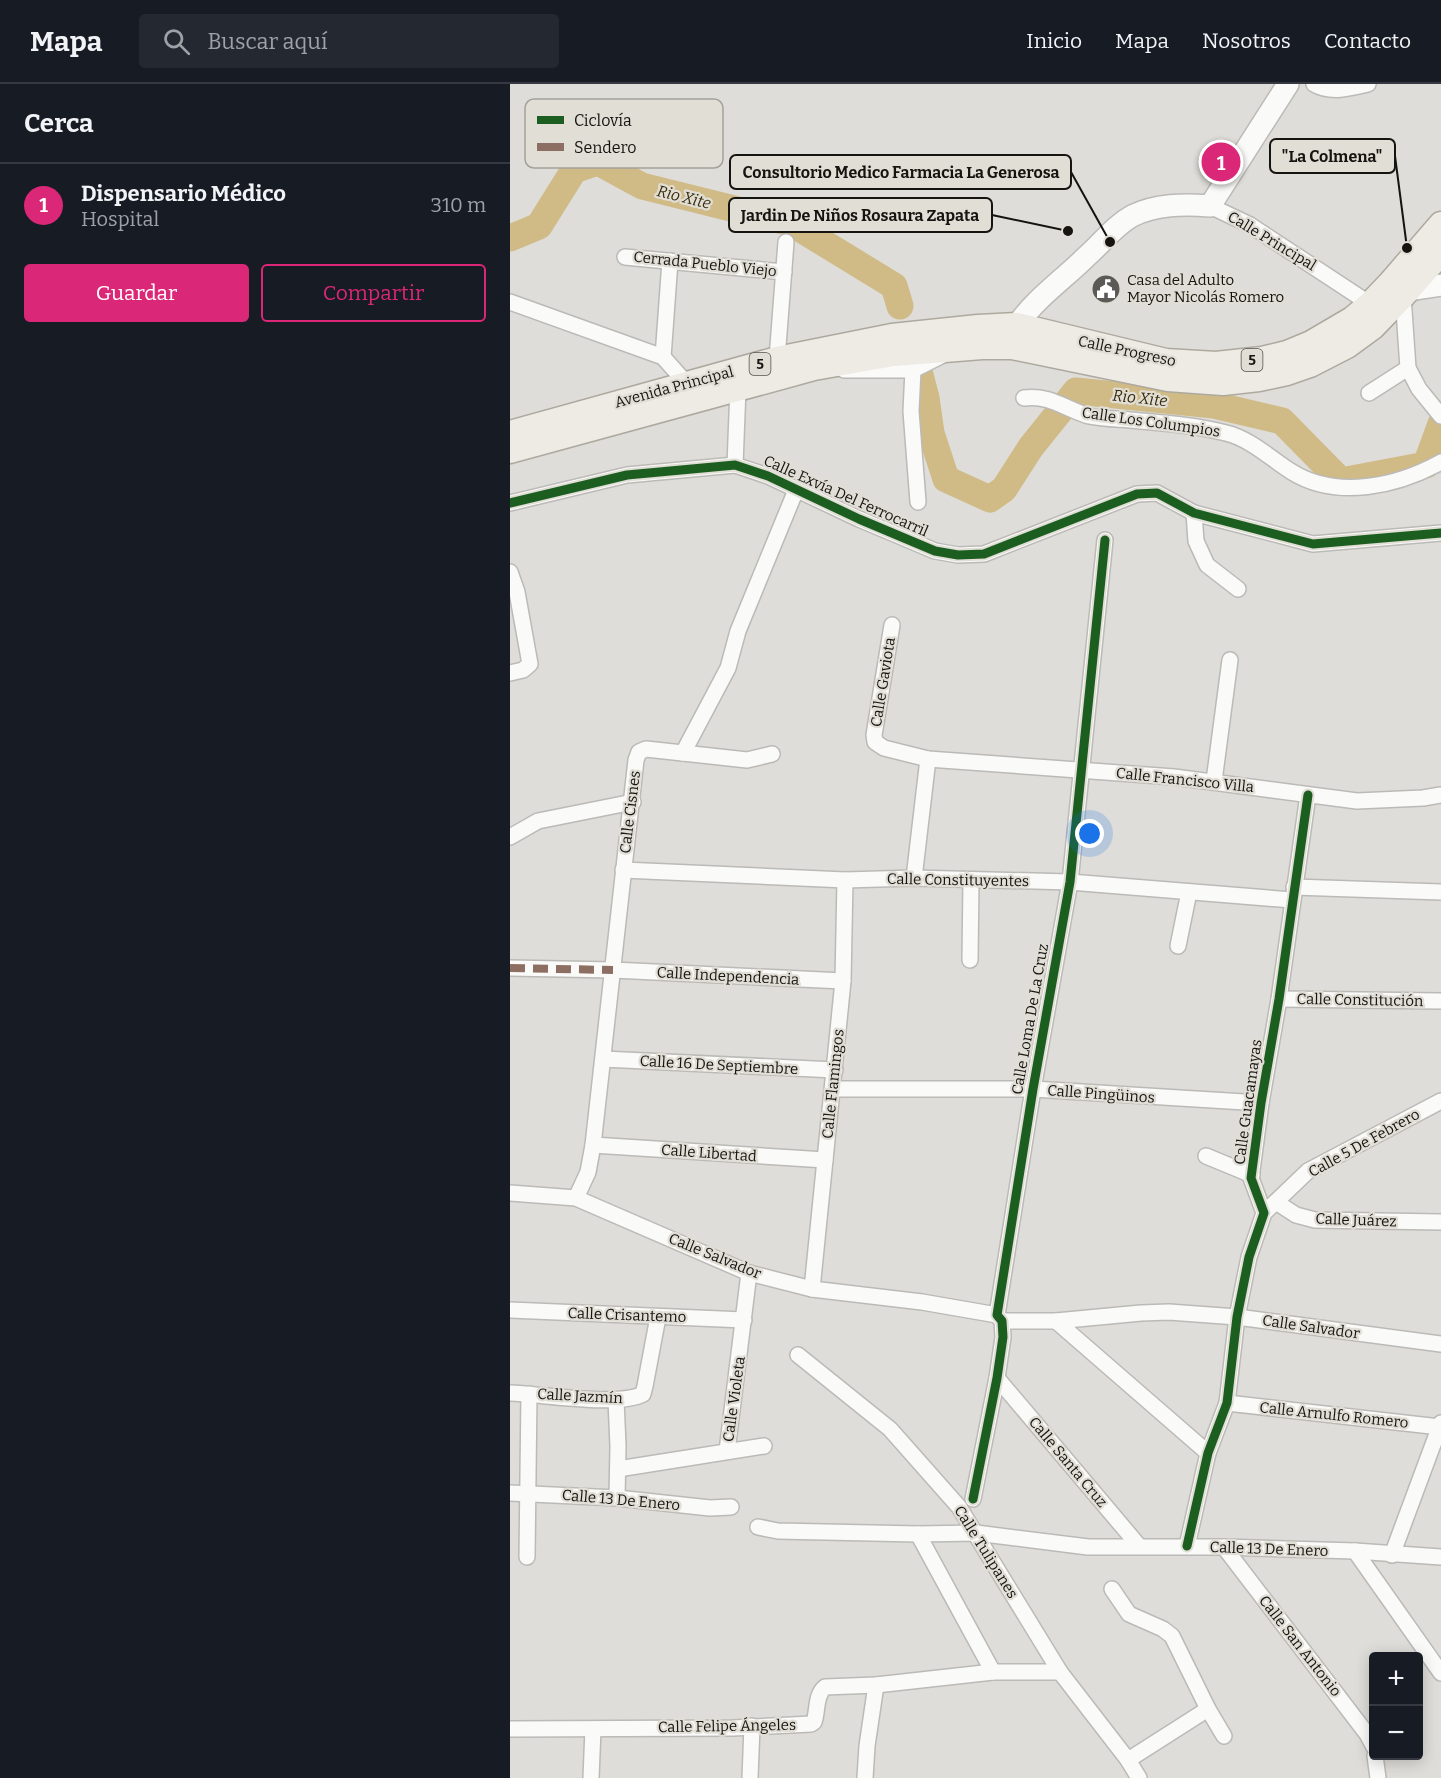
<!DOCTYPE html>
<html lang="es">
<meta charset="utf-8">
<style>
:root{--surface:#171b24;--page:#242831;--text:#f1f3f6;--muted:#9ea1a6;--line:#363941;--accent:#db2777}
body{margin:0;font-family:Bitter,serif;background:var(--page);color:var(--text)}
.controls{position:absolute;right:18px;bottom:18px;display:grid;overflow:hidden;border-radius:6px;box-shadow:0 3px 15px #0003}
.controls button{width:54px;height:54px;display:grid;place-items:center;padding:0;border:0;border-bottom:2px solid var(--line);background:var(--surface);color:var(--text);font:30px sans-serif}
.you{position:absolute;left:580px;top:750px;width:21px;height:21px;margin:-15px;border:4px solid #fff;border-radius:50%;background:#1a73e8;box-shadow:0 0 0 9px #1a73e833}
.badge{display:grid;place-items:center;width:39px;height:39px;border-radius:50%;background:var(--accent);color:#fff;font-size:20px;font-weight:700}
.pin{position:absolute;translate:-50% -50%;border:3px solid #fff;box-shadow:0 2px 6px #0006}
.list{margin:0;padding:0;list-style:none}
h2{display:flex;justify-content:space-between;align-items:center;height:78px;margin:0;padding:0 24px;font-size:26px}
h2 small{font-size:20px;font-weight:400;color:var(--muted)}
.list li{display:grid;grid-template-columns:39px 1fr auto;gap:18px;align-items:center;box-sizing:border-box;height:84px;padding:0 24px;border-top:2px solid var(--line)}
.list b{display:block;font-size:22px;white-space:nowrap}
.list p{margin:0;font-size:20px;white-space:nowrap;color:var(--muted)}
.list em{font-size:20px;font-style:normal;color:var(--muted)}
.actions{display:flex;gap:12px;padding:18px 24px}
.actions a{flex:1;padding:14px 0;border:2px solid var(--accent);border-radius:6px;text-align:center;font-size:21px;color:var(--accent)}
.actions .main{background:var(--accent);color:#fff}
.icon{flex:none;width:33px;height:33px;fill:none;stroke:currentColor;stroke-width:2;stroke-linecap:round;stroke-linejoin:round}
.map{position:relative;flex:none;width:931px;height:1694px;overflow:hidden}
header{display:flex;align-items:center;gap:36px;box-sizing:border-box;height:84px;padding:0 30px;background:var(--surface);border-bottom:2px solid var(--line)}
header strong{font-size:28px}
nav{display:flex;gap:33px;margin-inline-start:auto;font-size:21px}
.search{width:420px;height:54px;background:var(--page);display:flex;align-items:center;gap:15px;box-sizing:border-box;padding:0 21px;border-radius:6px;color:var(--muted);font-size:22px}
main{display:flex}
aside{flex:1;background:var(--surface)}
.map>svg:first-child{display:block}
</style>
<header>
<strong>Mapa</strong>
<div class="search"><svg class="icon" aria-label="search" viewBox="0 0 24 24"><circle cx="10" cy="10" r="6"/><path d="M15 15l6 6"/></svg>Buscar aquí</div>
<nav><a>Inicio</a><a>Mapa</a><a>Nosotros</a><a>Contacto</a></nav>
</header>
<main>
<aside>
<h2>Cerca<small></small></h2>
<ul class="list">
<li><span class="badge">1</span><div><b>Dispensario Médico</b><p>Hospital</p></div><em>310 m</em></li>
</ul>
<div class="actions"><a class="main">Guardar</a><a>Compartir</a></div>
</aside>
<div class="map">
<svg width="931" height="1694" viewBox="0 0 931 1694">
<rect width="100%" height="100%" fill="#deddd9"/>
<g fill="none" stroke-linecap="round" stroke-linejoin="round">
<g stroke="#d0bb87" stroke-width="27">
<path d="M0,154l29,-12 35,-56 24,-8 44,24 149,37 103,63 6,20"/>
<path d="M410,291l6,23 5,35 15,46 44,20 14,-10 27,-42 45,-56 138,14 68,16 59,60 85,-16 15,-41"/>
</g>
<g stroke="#bbbab7" stroke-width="18">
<g id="street">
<path d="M804,0c17,10 36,4 54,0"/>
<path d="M700,122l40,19 120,79"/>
<path d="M115,173l159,15"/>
<path d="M893,212l5,72 11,21 22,27"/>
<path d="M0,218l153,55 24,27"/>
<path d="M153,273l7,-96"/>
<path d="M267,275l9,-117"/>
<path d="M334,286h69l32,-16"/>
<path d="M403,286l-2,41 7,91"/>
<path d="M859,309l39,-25"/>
<path d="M514,314c25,-4 43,12 65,18 14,3 28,3 41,4 32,3 65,5 96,13 25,6 45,26 66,39 45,28 106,14 149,-10"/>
<path d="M225,381l3,-77"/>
<path d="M0,419l117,-28 108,-10 33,11 91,43 76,32 23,4 26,-1 153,-60 20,-1 37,20 119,31 128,-11"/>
<path d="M684,429l2,28 11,24 31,24"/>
<path d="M0,488l7,20 13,72 -7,6 -13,3"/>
<path d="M382,541l-18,110 1,7 9,6 44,11 246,18 183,24 66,-3 18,-3"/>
<path d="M173,669l45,-85 10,-37 58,-141"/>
<path d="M704,697l16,-121"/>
<path d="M0,753l28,-16 95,-19"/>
<path d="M113,786l222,10 69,-2 156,4 222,18"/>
<path d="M404,794l14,-119"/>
<path d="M784,803l147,5"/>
<path d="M668,862l11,-54"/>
<path d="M460,876l1,-80"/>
<path d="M0,884l103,2 230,11"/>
<path d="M769,915l162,2"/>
<path d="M93,975l232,11"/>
<path d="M323,1005h200l228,14"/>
<path d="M83,1061l232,15"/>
<path d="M696,1072l46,19"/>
<path d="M0,1109l66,5 173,75 63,16 110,13 75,13"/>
<path d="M66,1114l12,-26 5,-27 43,-385 3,-8 7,-3 101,11 25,-6"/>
<path d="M766,1118l20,13 19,5 126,2"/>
<path d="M754,1129l44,-42 133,-70"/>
<path d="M302,1205l31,-308 2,-101"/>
<path d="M0,1226l234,10"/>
<path d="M492,1237h54l85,-8 28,-1 68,5 204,27"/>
<path d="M546,1237l152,132"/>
<path d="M288,1271l92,74 69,78 101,165 68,88 11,18"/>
<path d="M487,1294l142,168"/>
<path d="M0,1309c32,1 108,14 133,1l2,-8 13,-69"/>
<path d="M106,1316l2,46 -1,52"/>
<path d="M717,1319l213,24"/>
<path d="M217,1367l22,-178"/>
<path d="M108,1385l146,-23"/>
<path d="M0,1409l107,5 93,10 21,-1"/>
<path d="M463,1415l24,-121 6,-41 -1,-16 -5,-6 36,-226 37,-207 35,-342"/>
<path d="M248,1443l20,4 140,3 58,-1 112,14h136l131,4 86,6"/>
<path d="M408,1450l75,138"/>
<path d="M677,1462l21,-93 19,-50 10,-86 12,-60 15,-44 -13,-35 10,-75 18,-104 29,-204"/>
<path d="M714,1463l143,187 7,13"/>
<path d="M845,1467l86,122"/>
<path d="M882,1471l49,-132"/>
<path d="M17,1473l2,-163"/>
<path d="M602,1505l17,25 34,15 9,7 36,73 16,27"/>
<path d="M0,1645l223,-1 78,-4 3,-2c4,-11 1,-27 11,-35l51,-2 117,-13h67"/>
<path d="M865,1672l3,22"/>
<path d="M618,1676l80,-51"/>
<path d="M81,1694l2,-49"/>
<path d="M240,1694l2,-52"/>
<path d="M355,1694l2,-32 9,-61"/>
</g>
</g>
<g stroke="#bbbab7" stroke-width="24">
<g id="secondary">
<path d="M899,206l32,-5"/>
<path d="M503,254c1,-5 2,-10 5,-14 18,-26 47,-46 69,-68 15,-13 27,-30 45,-40 24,-12 52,-12 78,-10l78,-122"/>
</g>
</g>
<g stroke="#aea99e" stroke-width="27">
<g id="primary">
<path d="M0,349l267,-74 115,-23 86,-9 39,-2 149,36 50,3 46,-5 25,-6 24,-10 41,-24 18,-15 21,-22 50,-58"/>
<path d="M0,367l304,-83 80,-14 88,-7h30l156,32 55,4 36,-4 28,-6 23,-8 37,-19 26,-19 30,-31 38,-43"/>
</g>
</g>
<use href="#street" stroke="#fafaf9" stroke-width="15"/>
<use href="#secondary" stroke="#fafaf9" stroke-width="21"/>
<use href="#primary" stroke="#eeebe5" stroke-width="24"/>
<path stroke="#8d6e63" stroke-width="8" stroke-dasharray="15 8" stroke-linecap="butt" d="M0,884l103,2"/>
<g stroke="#e1ded6" stroke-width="13">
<g id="cycleway">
<path d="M0,419l117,-28 108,-10 33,11 91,43 76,32 23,4 26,-1 153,-60 20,-1 37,20 119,31 128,-11"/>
<path d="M463,1415l24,-121 6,-41 -1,-16 -5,-6 36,-226 37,-207 35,-342"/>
<path d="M677,1462l21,-93 19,-50 10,-86 12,-60 15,-44 -13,-35 10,-75 18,-104 29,-204"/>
</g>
</g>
<use href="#cycleway" stroke="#1b5e20" stroke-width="9"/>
</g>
<defs>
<g id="civic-disc" transform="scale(1.5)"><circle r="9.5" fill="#5b5a57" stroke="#e1ded6"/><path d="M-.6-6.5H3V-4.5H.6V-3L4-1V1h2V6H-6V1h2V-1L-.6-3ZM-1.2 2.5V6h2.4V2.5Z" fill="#fff"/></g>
</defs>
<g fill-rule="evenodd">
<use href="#civic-disc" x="596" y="205"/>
</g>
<g text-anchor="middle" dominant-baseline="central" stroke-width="4.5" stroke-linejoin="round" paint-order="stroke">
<g fill="#e1ded6" stroke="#52514c" stroke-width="1.5">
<rect x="731.5" y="265" width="21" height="22" rx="4.5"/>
<rect x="239.5" y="269" width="21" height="22" rx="4.5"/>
</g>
<g font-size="14" font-weight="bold" fill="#151411">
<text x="742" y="276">5</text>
<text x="250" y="280">5</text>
</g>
<g font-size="15" fill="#151411" stroke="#e1ded6">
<text transform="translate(762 157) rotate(31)">Calle Principal</text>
<text transform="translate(195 180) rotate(6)">Cerrada Pueblo Viejo</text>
<text transform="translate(617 267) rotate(12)">Calle Progreso</text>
<text transform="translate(164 303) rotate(-15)">Avenida Principal</text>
<text transform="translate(641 338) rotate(8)">Calle Los Columpios</text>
<text transform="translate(336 412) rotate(24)">Calle Exvía Del Ferrocarril</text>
<text transform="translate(373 598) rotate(-81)">Calle Gaviota</text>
<text transform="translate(675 696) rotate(6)">Calle Francisco Villa</text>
<text transform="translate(120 728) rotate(-83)">Calle Cisnes</text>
<text transform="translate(448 796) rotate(1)">Calle Constituyentes</text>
<text transform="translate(218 892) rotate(3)">Calle Independencia</text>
<text transform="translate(850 916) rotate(1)">Calle Constitución</text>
<text transform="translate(520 935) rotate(-80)">Calle Loma De La Cruz</text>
<text transform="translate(209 981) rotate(3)">Calle 16 De Septiembre</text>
<text transform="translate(323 1000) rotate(-84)">Calle Flamingos</text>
<text transform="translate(591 1010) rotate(4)">Calle Pingüinos</text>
<text transform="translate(738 1018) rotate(-82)">Calle Guacamayas</text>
<text transform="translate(854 1059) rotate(-29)">Calle 5 De Febrero</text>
<text transform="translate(199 1069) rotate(4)">Calle Libertad</text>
<text transform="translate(846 1136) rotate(2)">Calle Juárez</text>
<text transform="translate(205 1172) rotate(22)">Calle Salvador</text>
<text transform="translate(117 1231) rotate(2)">Calle Crisantemo</text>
<text transform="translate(801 1243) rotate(8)">Calle Salvador</text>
<text transform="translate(70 1312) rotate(3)">Calle Jazmín</text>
<text transform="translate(224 1315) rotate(-82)">Calle Violeta</text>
<text transform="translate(824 1331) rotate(6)">Calle Arnulfo Romero</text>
<text transform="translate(558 1378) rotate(50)">Calle Santa Cruz</text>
<text transform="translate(111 1416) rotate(5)">Calle 13 De Enero</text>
<text transform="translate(759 1465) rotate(2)">Calle 13 De Enero</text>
<text transform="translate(476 1468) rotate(58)">Calle Tulipanes</text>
<text transform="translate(790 1562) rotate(52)">Calle San Antonio</text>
<text transform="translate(217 1642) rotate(-1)">Calle Felipe Ángeles</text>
</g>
<g font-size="15" fill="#151411" stroke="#e1ded6" text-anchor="start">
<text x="617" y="196">Casa del Adulto<tspan x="617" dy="17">Mayor Nicolás Romero</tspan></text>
</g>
<g font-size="16" font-style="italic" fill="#382c0a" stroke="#e1ded6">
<text transform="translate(174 113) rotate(14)">Rio Xite</text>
<text transform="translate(630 314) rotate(6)">Rio Xite</text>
</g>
</g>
<rect x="15" y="15" width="198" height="69" rx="9" fill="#e1ded6" stroke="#a4a19b" stroke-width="1.5"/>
<rect x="27" y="32" width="27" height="8" fill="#1b5e20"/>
<rect x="27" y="59" width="27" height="8" fill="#8d6e63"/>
<g font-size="16" fill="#151411">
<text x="64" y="42">Ciclovía</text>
<text x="64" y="69">Sendero</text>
</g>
<path fill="none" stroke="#151411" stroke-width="2" d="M897 164L885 72M600 158L561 88M558 147L482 131"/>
<g fill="#151411" stroke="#e1ded6" stroke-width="2">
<circle cx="897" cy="164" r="6"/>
<circle cx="600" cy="158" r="6"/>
<circle cx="558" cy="147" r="6"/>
</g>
<g fill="#e1ded6" stroke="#151411" stroke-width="2">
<rect x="760" y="55" width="125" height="34" rx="6"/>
<rect x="220" y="71" width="341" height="34" rx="6"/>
<rect x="219" y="114" width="263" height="34" rx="6"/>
</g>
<g font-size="16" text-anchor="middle" font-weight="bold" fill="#151411">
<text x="822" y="78">"La Colmena"</text>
<text x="391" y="94">Consultorio Medico Farmacia La Generosa</text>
<text x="350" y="137">Jardin De Niños Rosaura Zapata</text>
</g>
</svg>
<div class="controls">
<button>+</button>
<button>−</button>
</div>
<div class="you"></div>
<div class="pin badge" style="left:711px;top:78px">1</div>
</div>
</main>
